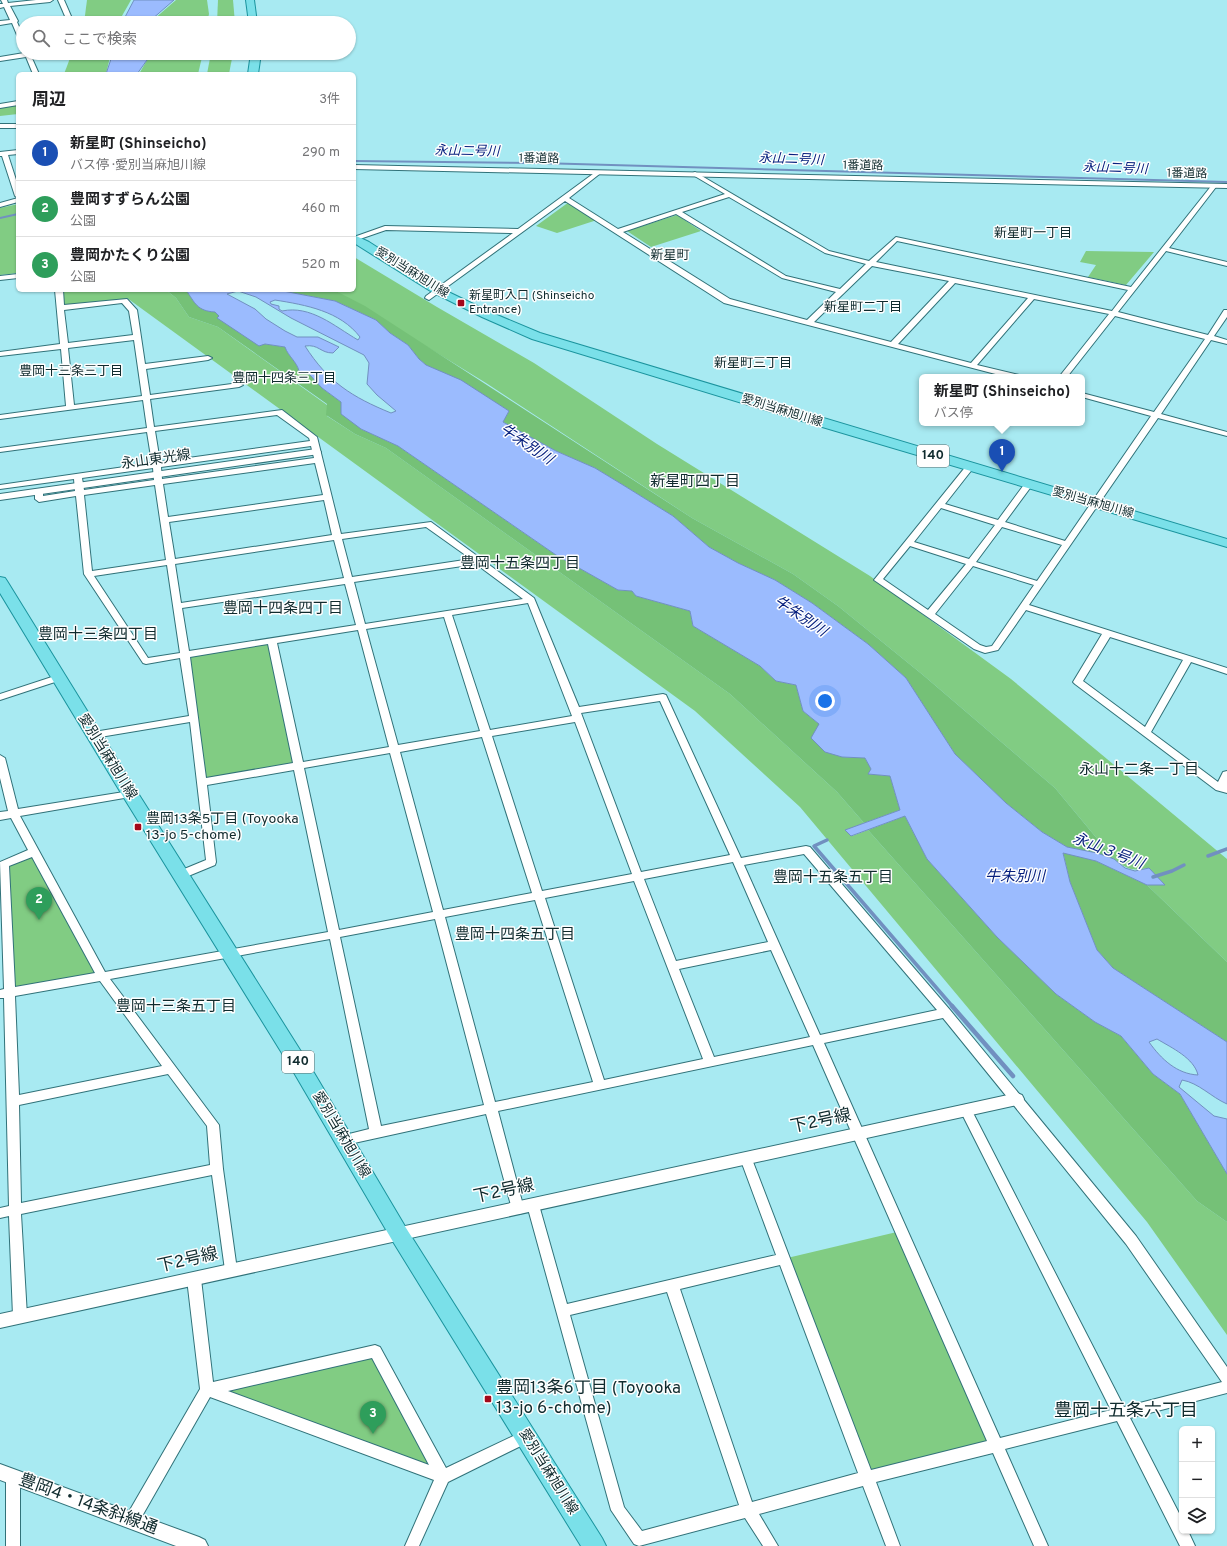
<!DOCTYPE html>
<html lang="ja">
<meta charset="utf-8">
<style>
:root{--surface:#fff;--page:#f2f2f2;--text:#202124;--muted:#757577;--line:#e0e0e0;--accent:#a3081b}
body{margin:0;font-family:Overpass,"Noto Sans JP",sans-serif;background:var(--page);color:var(--text)}
.controls{position:absolute;right:12px;bottom:12px;display:grid;overflow:hidden;border-radius:6px;box-shadow:0 1px 3px #0004}
.controls button{width:36px;height:36px;display:grid;place-items:center;padding:0;border:0;border-bottom:1px solid var(--line);background:var(--surface);color:var(--text);font:20px sans-serif}
.you{position:absolute;left:825px;top:701px;width:14px;height:14px;margin:-10px;border:3px solid #fff;border-radius:50%;background:#1a73e8;box-shadow:0 0 0 6px #1a73e833}
.badge{display:grid;place-items:center;width:26px;height:26px;border-radius:50%;background:var(--accent);color:#fff;font-size:13px;font-weight:700}
.pin{position:absolute;translate:-50% -33px;filter:drop-shadow(0 1px 2px #0008)}
.pin::after{content:'';position:absolute;top:21px;width:14px;height:12px;background:inherit;clip-path:polygon(0 0,100% 0,50% 100%)}
.popup{position:absolute;left:919px;top:374px;width:166px;height:52px;box-sizing:border-box;display:grid;place-content:center;border-radius:6px;background:var(--surface);filter:drop-shadow(0 1px 3px #0005);font-size:13px;white-space:nowrap;color:var(--muted)}
.popup b{font-size:15px;color:var(--text)}
.popup::after{content:'';position:absolute;left:50%;top:100%;margin-left:-8px;border:8px solid transparent;border-top-color:var(--surface)}
.list{margin:0;padding:0;list-style:none}
h2{display:flex;justify-content:space-between;align-items:center;height:52px;margin:0;padding:0 16px;font-size:17px}
h2 small{font-size:13px;font-weight:400;color:var(--muted)}
.list li{display:grid;grid-template-columns:26px 1fr auto;gap:12px;align-items:center;box-sizing:border-box;height:56px;padding:0 16px;border-top:1px solid var(--line)}
.list b{display:block;font-size:15px;white-space:nowrap}
.list p{margin:0;font-size:13px;white-space:nowrap;color:var(--muted)}
.list em{font-size:13px;font-style:normal;color:var(--muted)}
.icon{flex:none;width:22px;height:22px;fill:none;stroke:currentColor;stroke-width:2;stroke-linecap:round;stroke-linejoin:round}
.map{position:relative;flex:none;width:1227px;height:1546px;overflow:hidden}
.search{position:absolute;background:var(--surface);box-shadow:0 1px 3px #0004;left:16px;top:16px;width:340px;height:44px;display:flex;align-items:center;gap:10px;box-sizing:border-box;padding:0 14px;border-radius:22px;color:var(--muted);font-size:15px}
.panel{position:absolute;background:var(--surface);box-shadow:0 1px 3px #0004;left:16px;top:72px;width:340px;height:220px;border-radius:6px}
.map>svg:first-child{display:block}
</style>
<div class="map">
<svg width="1227" height="1546" viewBox="0 0 1227 1546">
<rect width="100%" height="100%" fill="#a8eaf2"/>
<g fill="#81cc83">
<path d="M87,0h44l-13,23h-34z"/>
<path d="M176,0h31l2,14 -2,9h-54v-3z"/>
<path d="M218,0h15l2,23h-18z"/>
<path d="M72,53h39l-5,21h-42z"/>
<path d="M151,53h52l-5,21h-59z"/>
<path d="M211,53h22l-4,21h-22z"/>
<path d="M18,105v9l-18,2v-8z"/>
<path d="M569,202l28,18 -40,13 -21,-7z"/>
<path d="M18,204v69l-18,2v-67z"/>
<path d="M677,215l24,16 -50,16 -24,-16z"/>
<path d="M1086,251l68,1 -28,33 -38,-8 8,-12 -16,-3z"/>
<path d="M354,257l83,50 97,56 123,81 213,132 141,103 216,180v103l-80,-77h18l-16,-17c-17,3 -21,2 -35,-9l-59,-71 -132,-113 -85,-69 -45,-32 -101,-56 -206,-135 -152,-93h20z"/>
<path d="M59,290h107l10,8 13,19 29,10 109,78v11l28,18 31,14 344,246 107,98 27,31 -18,8 6,5 16,-6 329,371 30,21v113l-80,-113 -347,-415 -105,-96 -568,-413 -3,3 -63,7z"/>
<path d="M272,641l27,124 -97,17 -17,-128z"/>
<path d="M34,852l68,124 -92,16 -6,-128z"/>
<path d="M901,1231l96,214 -131,33 -83,-219z"/>
<path d="M375,1351l68,126 -236,-87z"/>
</g>
<g fill="#75c177">
<path d="M166,290h20c7,10 16,21 29,22l4,4 -1,2 47,26 20,3c3,9 12,14 14,24l10,3 13,14 19,14 1,6 19,21 37,17 158,109 62,35 14,1 4,5 54,15 3,15 67,40 16,15 20,4 7,26 16,13 23,33 23,1 6,11 -2,5 21,2 10,34 -36,13 -27,-31 -107,-98 -344,-246 -31,-14 -29,-19 1,-11 -109,-77 -29,-10 -13,-19z"/>
<path d="M278,290h56l31,16 327,212 101,56 45,32 85,69 132,113 59,71 -17,-6 -30,-6 -25,-15 -36,-29 -51,-49 -49,-76 -38,-34 -56,-41 -37,-23 -37,-17 -29,-16 -36,-31 -50,-31 -28,-17 -39,-17 -53,-29 6,-11 -48,-30 -35,-16 -7,-6 -11,-14 -18,-12 -14,-13 -41,-19z"/>
<path d="M905,816l22,43 70,78 59,57 39,28 26,14 32,38 27,20 47,80v48l-30,-21 -329,-371z"/>
<path d="M1063,852l33,9 51,24 80,77v80l-114,-74 -16,-18 -27,-68z"/>
</g>
<g fill="#9bbbfe" stroke="#7190c0" fill-rule="evenodd">
<path d="M134,0h40l-23,20v3h-28l1,-4z"/>
<path d="M113,53h36l-2,7 -10,14h-31z"/>
<path d="M186,290h92l57,11 41,19 14,13 18,12 11,14 7,6 35,15 48,31 -6,11 53,29 39,17 28,17 50,31 36,31 29,16 37,17 37,23 56,41 38,34 49,76 51,49 36,29 25,15 30,6 17,6 11,9 10,3 14,-3 16,17h-18l-51,-24 -33,-8 7,29 27,68 16,18 114,74v62c-16,-7 -28,-21 -45,-24l-3,7 35,29 13,3v55l-47,-80 -27,-20 -32,-38 -26,-14 -39,-28 -59,-57 -70,-78 -22,-43 -54,20 -6,-6 55,-20 -10,-34 -22,-2 3,-5 -6,-11 -23,-1 -17,-5 -14,-14 8,-14 -16,-13 -7,-26 -20,-4 -16,-15 -67,-40 -3,-15 -54,-15 -4,-5 -14,-1 -62,-35 -158,-109 -37,-17 -20,-15v-12l-19,-14 -13,-14 -10,-3c-2,-9 -11,-15 -14,-24l-20,-3 -6,2 -42,-28 2,-2 -4,-4c-18,-1 -20,-9 -29,-22zM238,291l18,6 35,21 73,37 5,8 -2,21 10,11 19,16 -5,2c-39,-16 -63,-31 -86,-67 14,-2 15,7 28,7l6,-6 -21,-10h-21l-12,-6 -19,-12 -11,-10 -28,-15zM275,300c31,5 65,11 85,37l-2,3c-24,-14 -47,-35 -76,-29l-3,-2v-3l-8,-2 -1,-2zM1157,1039c15,9 37,19 41,36 -21,-1 -37,-16 -49,-33z"/>
</g>
<g fill="none" stroke-linecap="round" stroke-linejoin="round">
<g stroke="#7190c0" stroke-width="2">
<path d="M354,161l185,2 688,19"/>
<path d="M0,218l18,-4"/>
</g>
<g stroke="#7190c0" stroke-width="3.5">
<path d="M827,840l-13,6 139,161"/>
<path d="M1208,856l19,-7"/>
<path d="M1153,877l19,-6 12,-6"/>
</g>
<path stroke="#7190c0" stroke-width="4.5" d="M952,1006l61,70"/>
<g stroke="#317279" stroke-width="2">
<g id="minor">
<path d="M1,0h6l1,3 28,-3h17l-3,2 -40,4 8,15 -1,1 6,14v8l-3,-2 -8,-19 -12,2v-4l10,-1 -6,-13 -4,1v-4h3z"/>
<path d="M58,0h6l10,23h-6z"/>
<path d="M24,53h22l-15,3 8,18h-6l-7,-17 -26,4v-4z"/>
<path d="M18,101v4l-18,3v-4z"/>
<rect x="0" y="124" width="18" height="4"/>
<path d="M18,150v4l-10,1 10,31v12l-3,-2 -13,-40h-2v-4z"/>
<path d="M597,171l5,1 -33,26 49,31 107,-35 -32,-19v-2l2,-1 134,79 40,10 27,-24 235,50 81,-102h4v2l-47,61 58,14v4l-61,-15 -48,61 90,23 16,-25h3v7l-13,19 13,4v4l-16,-4 -50,74 66,18v4l-69,-18 -129,187 198,63v6l-36,-12 -40,70 67,50 5,-10 4,-1v22l-11,-3 -141,-106 -2,-2 29,-48 -76,-24 -28,40 -13,3 -11,-4 -100,-69 93,-115h3l4,2 -29,37 53,16 28,-38h6l1,2 -28,38 60,19 86,-125 -69,-19v-4l72,19 51,-73 -90,-23 -48,61h-8l50,-63 -75,-15 -57,66 42,10 1,2h-13l-283,-74 -159,-102 -136,99 -4,-2 1,-2 87,-63 -127,-3 -32,11v-4l31,-11 133,3zM729,197l96,56 41,11 -26,25 -54,-13 -104,-64zM676,214l106,64 54,14 -29,28 -77,-21 -107,-67zM897,241l231,49 -16,21 -236,-49zM872,266l77,15 -58,61 -77,-20zM955,283l73,15 -57,65 -73,-19zM941,508l54,17 -26,34 -55,-17zM1002,527l60,18 -25,36 -61,-19zM910,546l56,18 -38,46 -45,-31zM973,566l61,19 -42,61 -6,1 -6,-2 -45,-31zM1110,637l73,23 -38,67 -62,-46z"/>
<path d="M18,198v4l-18,5v-4z"/>
<path d="M18,274v4l-18,2v-4z"/>
<path d="M55,290h8l1,15 63,-6 10,11 8,54 63,-8 4,2 -4,2 -62,9 4,26 89,-12 4,2 -4,2 -89,12 4,28 128,-17 35,27 24,97 90,-12 103,76 45,109 84,-13 3,1 75,163 65,-12 4,1 140,163 186,226 91,131v26l-97,25 52,101v12h6l7,15h-15l-63,-125 -112,28 43,97h-14l-41,-93 -117,29 24,64h-14l-23,-60 -104,28 19,32h-15l-18,-28 -106,28 -5,-2 -23,-34 -84,-305 2,-4 4,-1 4,1 2,4 28,99 209,-49 -36,-97 2,-4 4,-1 4,1 121,316 116,-29 -174,-396 -315,66 26,98 -2,4 -4,1 -4,-1 -2,-4 -26,-95 -141,31 -4,-1 -2,-4 2,-4 28,-7 -39,-190 -220,40 109,146 4,44 14,101 -1,4 -5,2 -5,-2 -1,-4 -13,-95 -191,39 6,102 -2,4 -5,2 -5,-2 -2,-4 -4,-100 -9,2v-10l9,-2 -5,-208h-4v-8l4,-1 -4,-127 28,-12 -17,-32 -11,2v-8l8,-1 -8,-33v-23l5,3 13,51 112,-18 5,3 -5,3 -110,19 85,156 223,-40 -34,-162 -87,15 9,77 -1,3 -34,14 -4,-1 -1,-3 1,-3 29,-12 -16,-138 -96,16 -5,-3 5,-3 95,-16 -9,-58 -34,6 -3,-1 -59,-89 -8,-78 -37,6 -4,-3v-8l4,-2 4,2v5l32,-5 -1,-12 -74,10v-4l152,-22 -5,-31 -147,20v-4l147,-20 -4,-28 -143,19v-4l66,-9 -5,-57 -61,7v-4l60,-8zM122,303l7,8 4,24 -65,8 -4,-33zM134,340l8,56 -68,9 -6,-57zM277,415l32,23 1,3 -150,21 -5,-31zM311,446l3,12 -152,21 -1,-12zM315,463l8,32 -155,22 -5,-33zM153,468l1,12 -70,10 -2,-12zM155,485l11,75 -74,11 -8,-76zM324,500l8,35 -157,24 -6,-37zM426,527l45,32 -119,18 -10,-38zM334,540l10,38 -163,25 -6,-39zM476,564l47,35 -158,25 -11,-42zM167,565l13,88 -32,5 -54,-82zM345,584l11,41 -167,26 -7,-43zM528,603l44,113 -82,14 -38,-115zM444,617l36,114 -82,14 -32,-116zM358,630l31,117 -86,15 -26,-119zM268,644l25,119 -87,15 -16,-121zM660,701l70,154 -89,17 -60,-159zM575,722l57,152 -90,17 -50,-155zM482,737l50,156 -89,17 -43,-158zM390,753l43,159 -94,18 -35,-162zM804,854l133,156 -117,25 -76,-170zM32,857l63,116 -80,14 -6,-121zM733,862l35,80 -92,19 -32,-82zM634,881l69,178 -99,21 -59,-182zM535,900l58,182 -98,20 -50,-185zM435,919l49,186 -103,21 -41,-189zM771,950l39,87 -96,20 -35,-88zM100,981l62,85 -143,29 -4,-99zM943,1018l183,226 96,138 -98,25 -154,-300 -4,-2 -4,2 -2,3 151,300 -111,28 -176,-395zM168,1074l39,52 3,39 -189,38 -2,-98zM780,1265l78,208 -106,29 -72,-213zM667,1292l72,213 -97,26 -18,-24 -54,-192z"/>
<path d="M58,675l5,3 -2,2 -61,20v-6z"/>
<path d="M194,1273l5,2 2,4 12,103 162,-37 5,2 66,121 80,-38 5,1 2,5 -2,5 -83,41 -29,64h-14l29,-66 -224,-83 -73,128 -5,2 -5,-2 -2,-5 2,-5 73,-126 -13,-110 2,-4zM372,1358l57,107 -201,-74z"/>
<path d="M13,1470l5,2 2,5v69h-14v-69l2,-5z"/>
</g>
</g>
<g stroke="#317279" stroke-width="2">
<g id="tertiary">
<path d="M354,165l873,19v4l-873,-19z"/>
<path d="M316,449l3,1 2,2 -2,2 -319,46v-6z"/>
<path d="M1017,1093l5,2 2,4 -2,4 -5,2 -1017,223v-14z"/>
<path d="M0,1464l199,73 6,3 3,6h-32l-176,-66z"/>
</g>
</g>
<g stroke="#1b949e" stroke-width="2">
<g id="primary">
<path d="M246,0h8l3,23h-8z"/>
<path d="M251,53h10l-3,21h-10z"/>
<path d="M354,235l15,7 71,46 50,24 50,21 687,206v8l-452,-134 -243,-74 -50,-22 -50,-25 -78,-49z"/>
<path d="M0,577l5,1 2,3 129,209 171,271 99,167 196,310 4,8h-25l-189,-306 -99,-169 -169,-273 -124,-205z"/>
</g>
</g>
<use href="#minor" fill="#fff" fill-rule="evenodd"/>
<use href="#tertiary" fill="#fff" fill-rule="evenodd"/>
<use href="#primary" fill="#7ae0e9" fill-rule="evenodd"/>
</g>
<g fill="#a3081b" stroke="#fefefe" stroke-width="1.5">
<rect x="457" y="299" width="8" height="8" rx="2"/>
<rect x="134" y="823" width="8" height="8" rx="2"/>
<rect x="484" y="1395" width="8" height="8" rx="2"/>
</g>
<g text-anchor="middle" dominant-baseline="central" stroke-width="3" stroke-linejoin="round" paint-order="stroke">
<g font-size="12" fill="#102b2e" stroke="#fefefe">
<text transform="translate(539 159) rotate(1)">1番道路</text>
<text transform="translate(863 166) rotate(1)">1番道路</text>
<text transform="translate(1187 174) rotate(1)">1番道路</text>
<text transform="translate(412 273) rotate(32)">愛別当麻旭川線</text>
<text transform="translate(782 411) rotate(17)">愛別当麻旭川線</text>
<text transform="translate(1093 503) rotate(16)">愛別当麻旭川線</text>
</g>
<g font-size="12" fill="#102b2e" stroke="#fefefe" text-anchor="start">
<text x="469" y="296">新星町入口 (Shinseicho<tspan x="469" dy="14">Entrance)</tspan></text>
</g>
<g font-size="13" font-style="italic" fill="#07207e" stroke="#fefefe">
<text transform="translate(467 152) rotate(1)">永山二号川</text>
<text transform="translate(791 160) rotate(2)">永山二号川</text>
<text transform="translate(1115 169) rotate(2)">永山二号川</text>
</g>
<g font-size="13" fill="#102b2e" stroke="#fefefe">
<text x="1033" y="234">新星町一丁目</text>
<text x="863" y="308">新星町二丁目</text>
<text x="753" y="364">新星町三丁目</text>
<text x="71" y="372">豊岡十三条三丁目</text>
<text x="284" y="379">豊岡十四条三丁目</text>
</g>
<g font-size="13" fill="#102b2e" stroke="#fefefe">
<text x="670" y="256">新星町</text>
</g>
<g fill="#fefefe" stroke="#576a6c" stroke-width="1">
<rect x="917" y="445" width="32" height="22" rx="3"/>
<rect x="282" y="1051" width="32" height="22" rx="3"/>
</g>
<g font-size="13" font-weight="bold" fill="#102b2e">
<text x="933" y="456">140</text>
<text x="298" y="1062">140</text>
</g>
<g font-size="14" fill="#102b2e" stroke="#fefefe">
<text transform="translate(156 460) rotate(-8)">永山東光線</text>
<text transform="translate(107 757) rotate(58)">愛別当麻旭川線</text>
<text transform="translate(341 1135) rotate(59)">愛別当麻旭川線</text>
<text transform="translate(548 1472) rotate(58)">愛別当麻旭川線</text>
</g>
<g font-size="14" fill="#102b2e" stroke="#fefefe" text-anchor="start">
<text x="146" y="819">豊岡13条5丁目 (Toyooka<tspan x="146" dy="16">13-jo 5-chome)</tspan></text>
</g>
<g font-size="15" font-style="italic" fill="#07207e" stroke="#fefefe">
<text transform="translate(526 445) rotate(34)">牛朱別川</text>
<text transform="translate(800 617) rotate(34)">牛朱別川</text>
<text transform="translate(1108 852) rotate(21)">永山３号川</text>
<text x="1015" y="877">牛朱別川</text>
</g>
<g font-size="15" fill="#102b2e" stroke="#fefefe">
<text x="695" y="482">新星町四丁目</text>
<text x="520" y="564">豊岡十五条四丁目</text>
<text x="283" y="609">豊岡十四条四丁目</text>
<text x="98" y="635">豊岡十三条四丁目</text>
<text x="1139" y="770">永山十二条一丁目</text>
<text x="833" y="878">豊岡十五条五丁目</text>
<text x="515" y="935">豊岡十四条五丁目</text>
<text x="176" y="1007">豊岡十三条五丁目</text>
</g>
<g font-size="17" fill="#102b2e" stroke="#fefefe">
<text transform="translate(821 1122) rotate(-12)">下2号線</text>
<text transform="translate(504 1192) rotate(-12)">下2号線</text>
<text transform="translate(188 1261) rotate(-13)">下2号線</text>
<text transform="translate(88 1505) rotate(20)">豊岡4・14条斜線通</text>
</g>
<g font-size="17" fill="#102b2e" stroke="#fefefe" text-anchor="start">
<text x="496" y="1389">豊岡13条6丁目 (Toyooka<tspan x="496" dy="20">13-jo 6-chome)</tspan></text>
</g>
<g font-size="18" fill="#102b2e" stroke="#fefefe">
<text x="1126" y="1411">豊岡十五条六丁目</text>
</g>
</g>
</svg>
<div class="controls">
<button>+</button>
<button>−</button>
<button><svg class="icon" aria-label="layers" viewBox="0 0 24 24"><path d="M12 4l9 5-9 5-9-5zM3 14l9 5 9-5"/></svg></button>
</div>
<div class="you"></div>
<div class="pin badge" style="left:1002px;top:472px;background:#1a4fb4">1</div>
<div class="popup"><b>新星町 (Shinseicho)</b>バス停</div>
<div class="pin badge" style="left:39px;top:920px;background:#2e9e5b">2</div>
<div class="pin badge" style="left:373px;top:1434px;background:#2e9e5b">3</div>
<div class="search"><svg class="icon" aria-label="search" viewBox="0 0 24 24"><circle cx="10" cy="10" r="6"/><path d="M15 15l6 6"/></svg>ここで検索</div>
<section class="panel">
<h2>周辺<small>3件</small></h2>
<ul class="list">
<li><span class="badge" style="background:#1a4fb4">1</span><div><b>新星町 (Shinseicho)</b><p>バス停 · 愛別当麻旭川線</p></div><em>290 m</em></li>
<li><span class="badge" style="background:#2e9e5b">2</span><div><b>豊岡すずらん公園</b><p>公園</p></div><em>460 m</em></li>
<li><span class="badge" style="background:#2e9e5b">3</span><div><b>豊岡かたくり公園</b><p>公園</p></div><em>520 m</em></li>
</ul>
</section>
</div>
